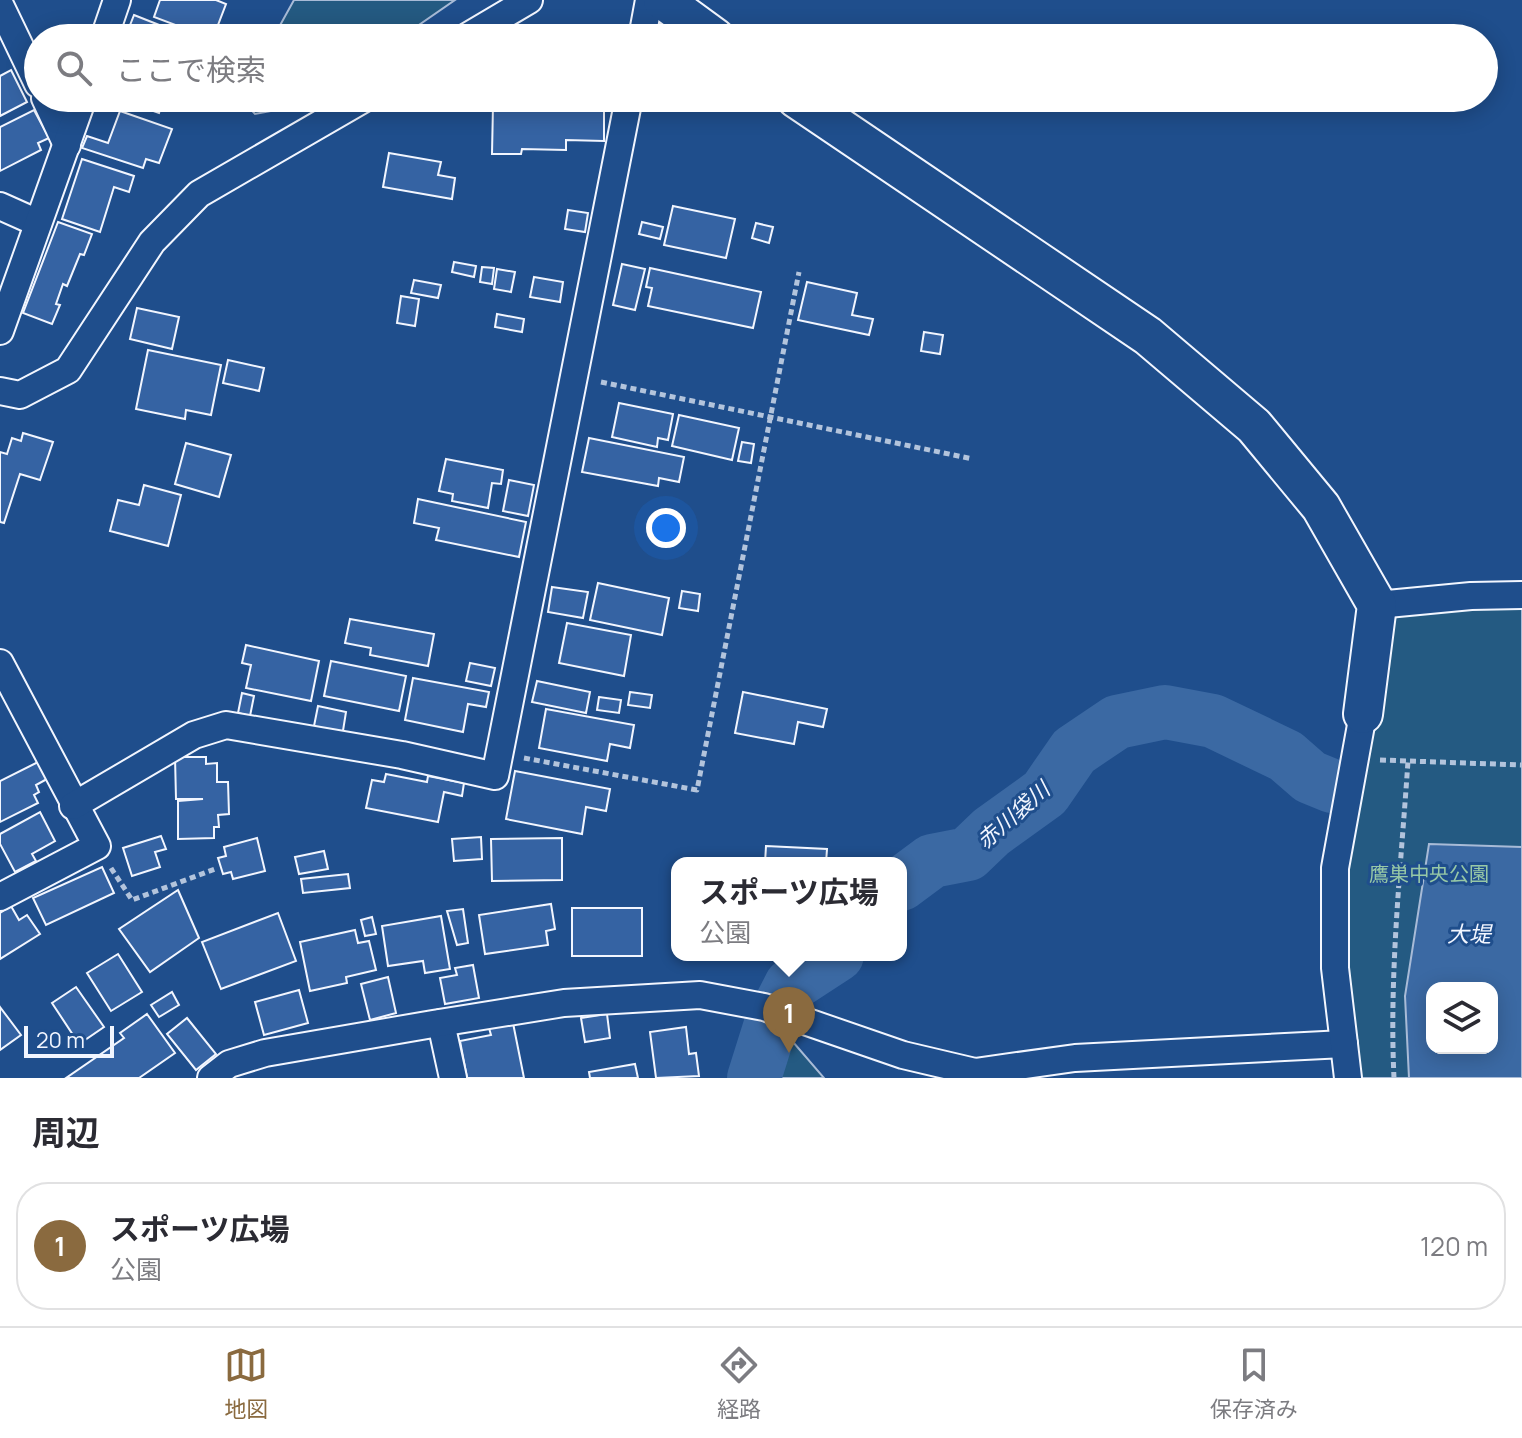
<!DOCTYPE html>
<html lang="ja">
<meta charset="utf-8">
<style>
:root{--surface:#fff;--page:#f7f7f7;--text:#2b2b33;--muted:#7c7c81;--line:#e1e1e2;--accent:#8a6a3f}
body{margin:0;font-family:Manrope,"Noto Sans JP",sans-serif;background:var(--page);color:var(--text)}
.controls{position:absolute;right:24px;bottom:24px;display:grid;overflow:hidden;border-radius:16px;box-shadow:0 4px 20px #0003}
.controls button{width:72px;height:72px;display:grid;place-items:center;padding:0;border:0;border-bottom:2px solid var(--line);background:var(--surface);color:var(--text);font:40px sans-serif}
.scale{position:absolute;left:24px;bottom:20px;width:90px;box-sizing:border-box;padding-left:8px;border:4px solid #f2f6ff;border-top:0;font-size:22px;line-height:28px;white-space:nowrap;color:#f2f6ff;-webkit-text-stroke:6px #1f4e8c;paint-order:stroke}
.you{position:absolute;left:666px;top:528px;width:28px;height:28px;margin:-20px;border:6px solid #fff;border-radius:50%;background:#1a73e8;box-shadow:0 0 0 12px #1a73e833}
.badge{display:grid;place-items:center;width:52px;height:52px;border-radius:50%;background:var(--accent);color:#fff;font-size:26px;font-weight:700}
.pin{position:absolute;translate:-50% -66px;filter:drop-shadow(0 2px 4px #0008)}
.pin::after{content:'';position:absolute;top:42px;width:28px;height:24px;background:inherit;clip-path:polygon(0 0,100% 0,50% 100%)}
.popup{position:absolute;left:671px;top:857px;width:236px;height:104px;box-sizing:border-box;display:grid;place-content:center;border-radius:16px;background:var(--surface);filter:drop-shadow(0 2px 6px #0005);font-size:26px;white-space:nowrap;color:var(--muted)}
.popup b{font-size:30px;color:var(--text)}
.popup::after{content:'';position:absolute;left:50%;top:100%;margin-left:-16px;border:16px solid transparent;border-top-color:var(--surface)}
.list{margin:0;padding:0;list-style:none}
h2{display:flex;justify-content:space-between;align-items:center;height:104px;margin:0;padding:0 32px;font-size:34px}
h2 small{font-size:26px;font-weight:400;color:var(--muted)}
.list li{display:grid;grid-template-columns:52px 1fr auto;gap:24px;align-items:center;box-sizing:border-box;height:128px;margin:0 16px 16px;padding:0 16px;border:2px solid var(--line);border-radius:32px}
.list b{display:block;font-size:30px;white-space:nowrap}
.list p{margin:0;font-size:26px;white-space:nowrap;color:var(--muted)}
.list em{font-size:26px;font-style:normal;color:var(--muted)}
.icon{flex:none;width:44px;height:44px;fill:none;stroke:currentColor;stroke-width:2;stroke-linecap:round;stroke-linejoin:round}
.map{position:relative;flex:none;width:1522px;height:1078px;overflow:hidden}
.search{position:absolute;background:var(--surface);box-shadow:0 4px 20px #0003;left:24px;right:24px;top:24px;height:88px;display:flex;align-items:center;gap:20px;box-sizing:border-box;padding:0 28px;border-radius:44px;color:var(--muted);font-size:30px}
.sheet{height:248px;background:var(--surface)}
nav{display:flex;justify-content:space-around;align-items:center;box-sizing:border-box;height:112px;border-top:2px solid var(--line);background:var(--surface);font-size:22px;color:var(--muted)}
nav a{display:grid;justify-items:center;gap:4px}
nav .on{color:var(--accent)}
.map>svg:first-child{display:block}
</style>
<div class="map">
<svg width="1522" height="1078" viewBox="0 0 1522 1078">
<rect width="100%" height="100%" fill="#1f4e8c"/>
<g fill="#245a82" stroke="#a8bbd7" stroke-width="2" fill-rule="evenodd">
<path d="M294,0h161l-55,38h-127z"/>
<path d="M240,98h74l-11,7 -48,9z"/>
<path d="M1522,595v483h-174l-13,-110 42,-363zM1432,988h60v60h-60z"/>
<path d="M781,1028l43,50h-54z"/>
</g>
<path fill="#3b69a3" stroke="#a8bbd7" stroke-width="2" fill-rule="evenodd" d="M1429,844l93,3v231h-113l-4,-82zM1432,988h60v60h-60z"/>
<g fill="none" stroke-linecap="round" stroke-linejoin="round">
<g stroke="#3b69a3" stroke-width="54">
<path d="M901,884l31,-23 36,-7 23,-22 54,-39 29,-42 43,-29 48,-10 48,9 73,35 24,21 22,9"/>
<path d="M754,1078l17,-54 20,-39 46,-30"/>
</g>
</g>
<g fill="#3563a3" stroke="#f2f6ff" stroke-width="2">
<path d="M160,0h56l10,4 -13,34h-3l-56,-21z"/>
<path d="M134,15l58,23h-67z"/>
<path d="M11,70l16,32 -27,14v-40z"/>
<path d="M116,98h41l-1,3 6,2 -3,10z"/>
<path d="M493,105l111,2v34l-38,-1v10l-44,-1 -1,5h-29z"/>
<path d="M34,110l15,28 -11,5 3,7 -41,21v-44z"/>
<path d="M120,111l52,18 -13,34 -13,-4 -3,9 -61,-20 5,-12 21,7z"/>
<path d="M389,153l52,9 -3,13 17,3 -3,21 -69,-12z"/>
<path d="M82,159l52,17 -5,16 -15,-5 -14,45 -38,-13z"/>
<path d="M673,206l62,13 -9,39 -62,-13z"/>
<path d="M568,210l20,3 -3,19 -20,-3z"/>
<path d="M58,222l34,12 -8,21 -4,-1 -13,32 -4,-2 -7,20 4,1 -8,19 -29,-11z"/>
<path d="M642,222l21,5 -3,12 -21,-5z"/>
<path d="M756,223l17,4 -4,16 -17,-5z"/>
<path d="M454,262l22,4 -2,11 -22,-5z"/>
<path d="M622,264l23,5 -10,41 -22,-5z"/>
<path d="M482,267l12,1 -2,16 -12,-2z"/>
<path d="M650,268l111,24 -8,36 -105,-22 4,-18 -6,-1z"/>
<path d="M497,269l18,3 -4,20 -17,-3z"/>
<path d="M534,277l29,5 -3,20 -30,-5z"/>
<path d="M414,280l27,5 -3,13 -27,-5z"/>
<path d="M807,282l50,11 -5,22 21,4 -4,16 -71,-15z"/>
<path d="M401,296l18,3 -4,27 -18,-3z"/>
<path d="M137,308l42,9 -7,32 -42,-10z"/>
<path d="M497,314l27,5 -2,13 -27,-5z"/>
<path d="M924,332l19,3 -3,19 -19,-3z"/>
<path d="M148,350l73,15 -10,50 -25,-5 -1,9 -49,-10z"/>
<path d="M228,360l36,8 -5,23 -36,-8z"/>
<path d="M619,403l54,11 -5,26 -10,-2 -1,9 -45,-10z"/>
<path d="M679,415l60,13 -7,32 -60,-14z"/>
<path d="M23,433l30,9 -13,38 -20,-6 -16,49 -4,-1v-70l7,2 5,-16 9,3z"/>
<path d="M589,438l95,19 -5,25 -20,-4 -1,8 -76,-14z"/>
<path d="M742,442l12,2 -3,19 -13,-2z"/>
<path d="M186,443l45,12 -12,42 -44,-13z"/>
<path d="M446,459l57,11 -2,14 -9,-1 -4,25 -36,-7 1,-7 -14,-3z"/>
<path d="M509,480l25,5 -6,31 -25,-5z"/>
<path d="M144,485l37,10 -13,51 -58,-15 8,-31 21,5z"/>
<path d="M418,499l108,23 -7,35 -83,-17 3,-12 -25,-5z"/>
<path d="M598,583l71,15 -7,37 -72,-15z"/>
<path d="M552,587l36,5 -5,26 -35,-6z"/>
<path d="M682,591l18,3 -2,17 -19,-3z"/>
<path d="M350,619l84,15 -6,32 -58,-11 1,-7 -26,-5z"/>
<path d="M567,623l64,12 -7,41 -65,-13z"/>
<path d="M246,645l73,16 -8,40 -65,-13 5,-23 -9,-2z"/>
<path d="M331,661l75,15 -7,35 -75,-15z"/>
<path d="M470,663l25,5 -4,18 -25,-5z"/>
<path d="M413,678l76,14 -3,15 -18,-3 -5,28 -58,-12z"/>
<path d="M537,681l53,11 -4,21 -54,-11z"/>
<path d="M630,692l22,3 -2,13 -22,-3z"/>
<path d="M743,692l84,17 -4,18 -25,-5 -4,22 -59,-11z"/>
<path d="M242,693l12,3 -4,20 -12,-3z"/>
<path d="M599,697l22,3 -2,13 -22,-3z"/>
<path d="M318,706l28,6 -4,25 -29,-6z"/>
<path d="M546,709l88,16 -4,23 -20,-4 -3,17 -68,-13z"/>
<path d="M175,757h31v7l11,-1v19h11l1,32 -11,1 1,12h-5v11l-36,1v-38l25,-2h-27z"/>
<path d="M38,762l9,17 -11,6 3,7 -5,3 4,8 -38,19v-41z"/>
<path d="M515,771l95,18 -4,22 -20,-4 -4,27 -76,-15z"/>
<path d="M386,774l41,8 1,-6 36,7 -2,13 -18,-4 -6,30 -72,-14 6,-28 12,2z"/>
<path d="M40,812l15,29 -23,13 4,7 -21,11 -15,-28v-10z"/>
<path d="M161,836l5,13 -11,3 5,15 -28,9 -9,-28z"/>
<path d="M481,837l1,22 -28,2 -2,-22z"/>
<path d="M257,838l8,33 -32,8 -2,-7 -8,2 -5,-16 8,-2 -2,-9z"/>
<path d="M562,838v42l-70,1 -1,-42z"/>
<path d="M766,846l61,3 -1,14h-61z"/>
<path d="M324,851l4,18 -29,5 -4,-17z"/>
<path d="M102,867l12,26 -68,32 -13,-27z"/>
<path d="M348,874l2,14 -47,5 -2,-14z"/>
<path d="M178,890l21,48 -49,34 -31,-43z"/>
<path d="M551,904l4,25 -9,2 2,14 -63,9 -6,-39z"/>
<path d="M11,906l8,14 8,-5 13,19 -40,25v-46z"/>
<rect x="572" y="908" width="70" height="48"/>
<path d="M463,909l5,34 -11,2 -10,-34z"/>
<path d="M278,913l18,48 -75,28 -19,-47z"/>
<path d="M441,916l9,53 -25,4 -2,-12 -35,5 -6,-40z"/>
<path d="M372,917l4,17 -11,2 -4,-16z"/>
<path d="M355,930l3,13 11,-2 7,29 -30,7 1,6 -37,8 -10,-49z"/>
<path d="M118,954l24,38 -31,19 -24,-38z"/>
<path d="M473,965l6,33 -34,6 -5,-26 17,-3 -2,-7z"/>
<path d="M388,977l8,36 -26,7 -9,-36z"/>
<path d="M76,987l28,40 -25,17 -27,-41z"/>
<path d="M299,990l9,33 -44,12 -9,-33z"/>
<path d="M172,992l7,13 -20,12 -8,-12z"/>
<path d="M0,1007l21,28 -21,15z"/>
<path d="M147,1014l28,39 -36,25h-73l58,-40 -4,-5z"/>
<path d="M607,1014l3,24 -25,4 -4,-24z"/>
<path d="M187,1018l29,36 -20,16 -29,-36z"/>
<path d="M513,1023l11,55h-57l-7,-37 31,-6 -2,-7z"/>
<path d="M686,1027l3,27 7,-1 3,23 -43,2 -6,-46z"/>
<path d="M635,1064l3,14h-48l-1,-6z"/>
</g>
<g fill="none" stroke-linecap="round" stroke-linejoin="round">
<g stroke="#f2f6ff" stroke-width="30">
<g id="street">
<path d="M0,5l38,79"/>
<path d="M104,38l13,-38"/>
<path d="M465,38l64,-38"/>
<path d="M642,38l7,-38"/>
<path d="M45,98l22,47"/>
<path d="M0,206l38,17"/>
<path d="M0,331l83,-233"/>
<path d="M0,391l20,4 48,-25 84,-128 47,-48 166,-96"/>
<path d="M1377,605l94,-9 51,-1"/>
<path d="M0,663l97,183 -97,51"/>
<path d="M73,806l121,-71 32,-10 176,30 93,21 134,-678"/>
<path d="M441,1023l12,55"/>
<path d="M211,1078l18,-14 36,-11 168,-29 131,-21 136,-8 64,12 139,48 72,17 100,-14 269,-14"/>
<path d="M1348,1078l-13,-110v-100l28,-154"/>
</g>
</g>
<g stroke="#f2f6ff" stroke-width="42">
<g id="secondary">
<path d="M663,0l52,38"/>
<path d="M796,98l352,238 106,90 67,81 56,98 -14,109"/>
</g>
</g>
<g stroke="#b3c4dc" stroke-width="5" stroke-dasharray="6 4" stroke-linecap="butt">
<path d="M601,382l372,77"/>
<path d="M524,758l173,32 102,-518"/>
<path d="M1380,760l142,5"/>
<path d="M111,868l21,32 83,-31"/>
<path d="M1394,1078c-5,-105 7,-212 14,-317"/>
</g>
<use href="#street" stroke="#1f4e8c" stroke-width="26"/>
<use href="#secondary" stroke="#1f4e8c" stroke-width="38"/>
</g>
<g text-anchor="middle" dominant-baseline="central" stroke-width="6" stroke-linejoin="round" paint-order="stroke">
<g font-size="20" fill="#97c8a6" stroke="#1f4e8c">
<text x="1429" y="873">鷹巣中央公園</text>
</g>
<g font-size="22" font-style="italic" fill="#f2f6ff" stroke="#1f4e8c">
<text transform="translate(1013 815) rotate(-41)">赤川袋川</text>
<text x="1469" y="934">大堤</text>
</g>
</g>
</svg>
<div class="controls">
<button><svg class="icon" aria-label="layers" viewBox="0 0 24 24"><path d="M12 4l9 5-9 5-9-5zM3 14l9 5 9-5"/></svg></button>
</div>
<div class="scale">20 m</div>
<div class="you"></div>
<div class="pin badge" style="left:789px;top:1053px">1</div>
<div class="popup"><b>スポーツ広場</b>公園</div>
<div class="search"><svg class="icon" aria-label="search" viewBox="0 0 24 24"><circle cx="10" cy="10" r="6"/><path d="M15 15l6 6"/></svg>ここで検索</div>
</div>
<section class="sheet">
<h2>周辺<small></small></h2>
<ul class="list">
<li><span class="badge">1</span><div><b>スポーツ広場</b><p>公園</p></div><em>120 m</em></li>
</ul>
</section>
<nav>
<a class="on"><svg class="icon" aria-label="map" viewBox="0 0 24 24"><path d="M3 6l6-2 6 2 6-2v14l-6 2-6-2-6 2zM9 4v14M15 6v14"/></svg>地図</a>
<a><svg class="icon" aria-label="directions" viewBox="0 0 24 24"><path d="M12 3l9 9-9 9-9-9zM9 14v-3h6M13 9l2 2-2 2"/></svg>経路</a>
<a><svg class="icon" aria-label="saved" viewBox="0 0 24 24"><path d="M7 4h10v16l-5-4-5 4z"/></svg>保存済み</a>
</nav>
